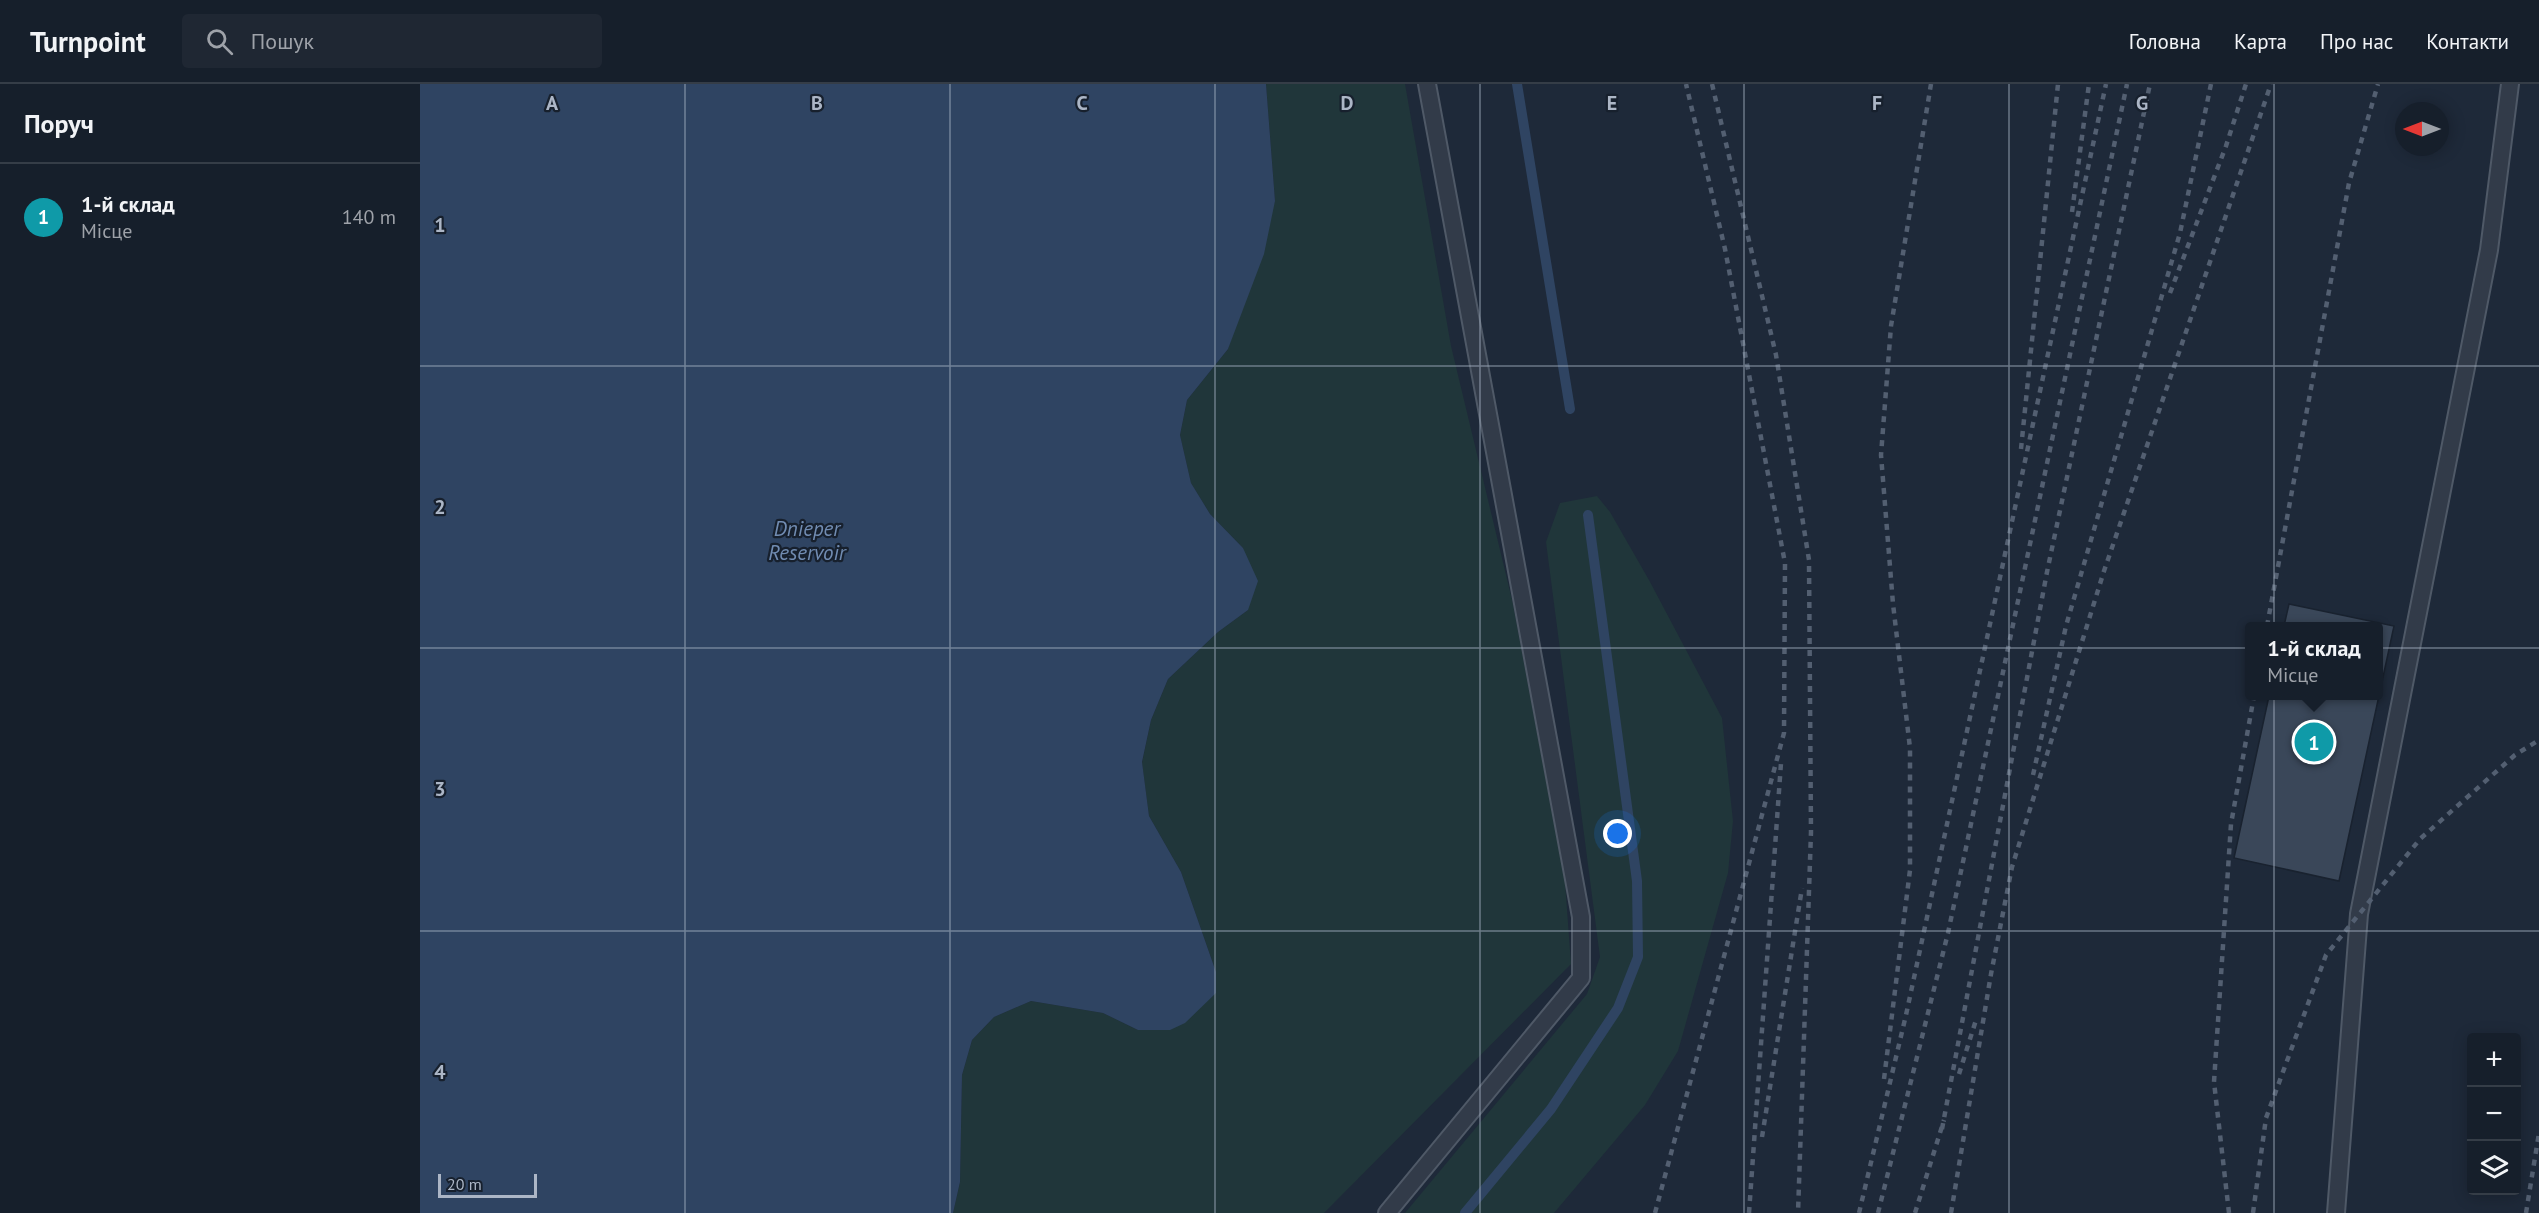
<!DOCTYPE html>
<html lang="uk">
<meta charset="utf-8">
<style>
:root{--surface:#161f2b;--page:#1f2733;--text:#f1f3f6;--muted:#9ea2a9;--line:#353d47;--accent:#8c9099}
body{margin:0;font-family:"PT Sans",sans-serif;background:var(--page);color:var(--text)}
.controls{position:absolute;right:18px;bottom:18px;display:grid;overflow:hidden;border-radius:6px;box-shadow:0 3px 15px #0003}
.controls button{width:54px;height:54px;display:grid;place-items:center;padding:0;border:0;border-bottom:2px solid var(--line);background:var(--surface);color:var(--text);font:30px sans-serif}
.compass{position:absolute;left:1975px;top:18px;width:54px;height:54px;border-radius:50%;background:var(--surface);box-shadow:0 3px 15px #0003;rotate:270deg}
.scale{position:absolute;left:18px;bottom:15px;width:99px;box-sizing:border-box;padding-left:6px;border:3px solid #acb6c6;border-top:0;font-size:16px;line-height:21px;white-space:nowrap;color:#acb6c6;-webkit-text-stroke:4px #17202d;paint-order:stroke}
.you{position:absolute;left:1198px;top:750px;width:21px;height:21px;margin:-15px;border:4px solid #fff;border-radius:50%;background:#1a73e8;box-shadow:0 0 0 9px #1a73e833}
.badge{display:grid;place-items:center;width:39px;height:39px;border-radius:50%;background:var(--accent);color:#fff;font-size:20px;font-weight:700}
.pin{position:absolute;translate:-50% -50%;border:3px solid #fff;box-shadow:0 2px 6px #0006}
.popup{position:absolute;left:1825px;top:538px;width:138px;height:78px;box-sizing:border-box;display:grid;place-content:center;border-radius:6px;background:var(--surface);filter:drop-shadow(0 2px 4px #0005);font-size:20px;white-space:nowrap;color:var(--muted)}
.popup b{font-size:22px;color:var(--text)}
.popup::after{content:'';position:absolute;left:50%;top:100%;margin-left:-12px;border:12px solid transparent;border-top-color:var(--surface)}
.list{margin:0;padding:0;list-style:none}
h2{display:flex;justify-content:space-between;align-items:center;height:78px;margin:0;padding:0 24px;font-size:26px}
h2 small{font-size:20px;font-weight:400;color:var(--muted)}
.list li{display:grid;grid-template-columns:39px 1fr auto;gap:18px;align-items:center;box-sizing:border-box;height:108px;padding:0 24px;border-top:2px solid var(--line)}
.list b{display:block;font-size:22px;white-space:nowrap}
.list p{margin:0;font-size:20px;white-space:nowrap;color:var(--muted)}
.list em{font-size:20px;font-style:normal;color:var(--muted)}
.icon{flex:none;width:33px;height:33px;fill:none;stroke:currentColor;stroke-width:2;stroke-linecap:round;stroke-linejoin:round}
.map{position:relative;flex:none;width:2119px;height:1129px;overflow:hidden}
header{display:flex;align-items:center;gap:36px;box-sizing:border-box;height:84px;padding:0 30px;background:var(--surface);border-bottom:2px solid var(--line)}
header strong{font-size:28px}
nav{display:flex;gap:33px;margin-inline-start:auto;font-size:21px}
.search{width:420px;height:54px;background:var(--page);display:flex;align-items:center;gap:15px;box-sizing:border-box;padding:0 21px;border-radius:6px;color:var(--muted);font-size:22px}
main{display:flex}
aside{flex:1;background:var(--surface)}
.map>svg:first-child{display:block}
</style>
<header>
<strong>Turnpoint</strong>
<div class="search"><svg class="icon" aria-label="search" viewBox="0 0 24 24"><circle cx="10" cy="10" r="6"/><path d="M15 15l6 6"/></svg>Пошук</div>
<nav><a>Головна</a><a>Карта</a><a>Про нас</a><a>Контакти</a></nav>
</header>
<main>
<aside>
<h2>Поруч<small></small></h2>
<ul class="list">
<li><span class="badge" style="background:#0f9aa8">1</span><div><b>1-й склад</b><p>Місце</p></div><em>140 m</em></li>
</ul>
</aside>
<div class="map">
<svg width="2119" height="1129" viewBox="0 0 2119 1129">
<rect width="100%" height="100%" fill="#1e2939"/>
<g fill="#20363a">
<path d="M846,0h139l46,262 62,258 52,278 6,82 -247,249h-371l7,-31 2,-107 10,-35 22,-23 37,-16 72,12 35,17 78,-37v-21l-35,-100 -32,-56 -7,-53 9,-43 17,-41 50,-47 30,-22 -5,-62 -33,-34 -19,-31 -11,-48 7,-35 41,-51 47,-148z"/>
<path d="M1177,412l13,16 39,68 73,138 11,103 -5,52 -50,178 -33,54 -91,108h-149l182,-219 13,-37 -54,-415 14,-39z"/>
</g>
<path fill="#2f4462" d="M0,0h846l9,117 -11,53 -36,95 -41,51 -7,35 11,48 19,31 33,34 15,33 -10,29 -30,22 -50,47 -17,41 -9,42 7,54 32,56 35,100v21l-31,30 -15,7h-32l-35,-17 -72,-12 -37,16 -22,23 -10,35 -2,107 -7,31h-533z"/>
<g fill="none" stroke-linecap="round" stroke-linejoin="round">
<g stroke="#2f4462" stroke-width="10">
<path d="M1097,0l53,325"/>
<path d="M1045,1129l86,-104 67,-101 20,-51 -1,-76 -49,-366"/>
</g>
</g>
<path fill="#3a4759" stroke="#19222f" stroke-width="1.5" d="M1869,520l105,22 -55,255 -105,-23 35,-162h109v-70h-94z"/>
<g fill="none" stroke-linecap="round" stroke-linejoin="round">
<g stroke="#4f5967" stroke-width="20">
<g id="lane">
<path d="M967,1129l194,-235v-61l-154,-833"/>
<path d="M1916,1129l23,-299 130,-664 21,-166"/>
</g>
</g>
<use href="#lane" stroke="#323b49" stroke-width="16"/>
<g stroke="#535f71" stroke-width="4.5" stroke-dasharray="6 6" stroke-linecap="butt">
<path d="M1292,0l64,271 33,205 2,272 -13,381"/>
<path d="M1652,128l17,-128"/>
<path d="M1750,209l56,-147 20,-62"/>
<path d="M1601,365l37,-365"/>
<path d="M1847,542l82,-443 29,-99"/>
<path d="M1613,691l33,-149 114,-393 31,-149"/>
<path d="M1539,990l17,-54"/>
<path d="M1464,995l26,-209v-122l-17,-144 -12,-149 10,-129 40,-242"/>
<path d="M1522,1045l105,-557 103,-488"/>
<path d="M1342,1053l40,-249"/>
<path d="M1235,1129l129,-480 1,-170 -60,-314 -39,-165"/>
<path d="M1329,1129l32,-450"/>
<path d="M1439,1129l47,-198 200,-931"/>
<path d="M1458,1129l70,-280 179,-849"/>
<path d="M1495,1129l29,-93"/>
<path d="M1531,1129l40,-239 21,-107 92,-296 167,-487"/>
<path d="M1809,1129l-15,-131 17,-258 23,-128"/>
<path d="M1833,1129l13,-95 60,-163 94,-116 95,-84 24,-15"/>
<path d="M2106,1129l13,-80"/>
</g>
</g>
<path fill="none" stroke="#acb6c6" stroke-width="1.5" stroke-opacity="0.55" d="M265,0v1129M530,0v1129M795,0v1129M1060,0v1129M1324,0v1129M1589,0v1129M1854,0v1129M0,282h2119M0,564h2119M0,847h2119"/>
<g text-anchor="middle" dominant-baseline="central" stroke-width="4.5" stroke-linejoin="round" paint-order="stroke">
<g font-size="21" font-style="italic" fill="#718cb2" stroke="#17202d">
<text x="387" y="444">Dnieper<tspan x="387" dy="24">Reservoir</tspan></text>
</g>
</g>
<g font-size="20" text-anchor="middle" font-weight="bold" fill="#acb6c6" stroke="#17202d" stroke-width="4.5" stroke-linejoin="round" paint-order="stroke">
<text x="132" y="26">A</text>
<text x="397" y="26">B</text>
<text x="662" y="26">C</text>
<text x="927" y="26">D</text>
<text x="1192" y="26">E</text>
<text x="1457" y="26">F</text>
<text x="1722" y="26">G</text>
<text x="20" y="148">1</text>
<text x="20" y="430">2</text>
<text x="20" y="712">3</text>
<text x="20" y="995">4</text>
</g>
</svg>
<div class="controls">
<button>+</button>
<button>−</button>
<button><svg class="icon" aria-label="layers" viewBox="0 0 24 24"><path d="M12 4l9 5-9 5-9-5zM3 14l9 5 9-5"/></svg></button>
</div>
<svg class="compass" viewBox="-18 -18 36 36"><path d="M0-13l5 13h-10z" fill="#e53935"/><path d="M0 13l5-13h-10z" fill="#9ea2a9"/></svg>
<div class="scale">20 m</div>
<div class="you"></div>
<div class="pin badge" style="left:1894px;top:658px;background:#0f9aa8">1</div>
<div class="popup"><b>1-й склад</b>Місце</div>
</div>
</main>
